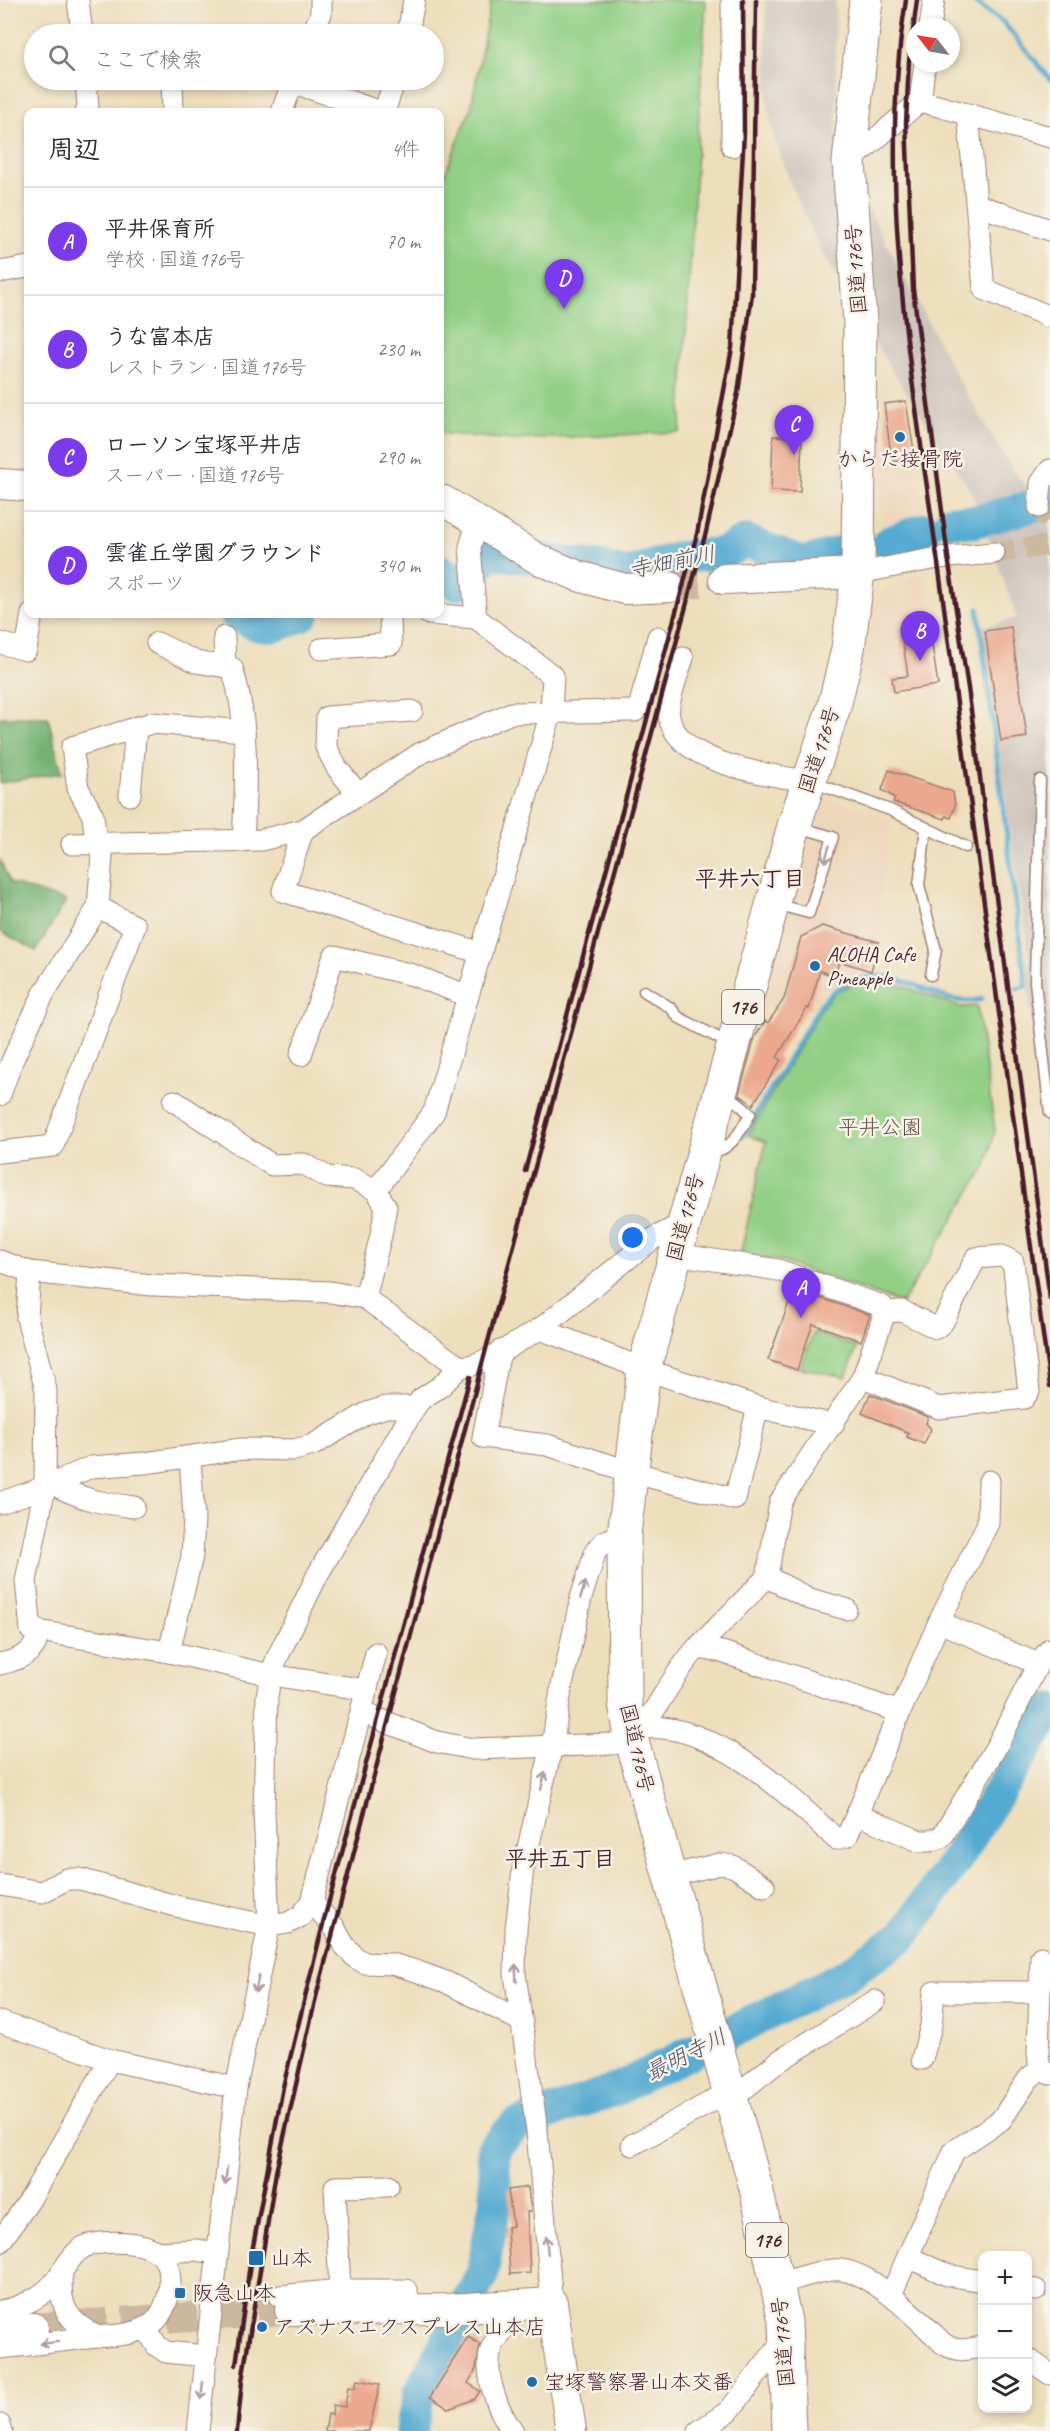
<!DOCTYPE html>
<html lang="ja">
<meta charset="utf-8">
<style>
:root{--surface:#fff;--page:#f7f7f7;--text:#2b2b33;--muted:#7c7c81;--line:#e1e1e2;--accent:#7c3aed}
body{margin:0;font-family:Caveat,"Klee One",sans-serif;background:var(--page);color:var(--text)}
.controls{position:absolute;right:18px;bottom:18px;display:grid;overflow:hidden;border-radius:12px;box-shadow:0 3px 9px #0003}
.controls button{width:54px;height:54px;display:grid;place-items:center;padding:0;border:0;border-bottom:2px solid var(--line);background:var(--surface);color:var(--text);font:30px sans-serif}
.compass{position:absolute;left:906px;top:18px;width:54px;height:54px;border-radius:50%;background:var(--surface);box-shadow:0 3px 9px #0003;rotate:301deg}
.you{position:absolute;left:633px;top:1238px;width:21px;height:21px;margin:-15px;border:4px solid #fff;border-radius:50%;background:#1a73e8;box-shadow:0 0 0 9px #1a73e833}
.badge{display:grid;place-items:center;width:39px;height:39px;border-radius:50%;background:var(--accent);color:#fff;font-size:20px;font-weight:700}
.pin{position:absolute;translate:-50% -50px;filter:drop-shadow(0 2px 3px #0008)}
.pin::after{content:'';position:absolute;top:32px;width:21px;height:18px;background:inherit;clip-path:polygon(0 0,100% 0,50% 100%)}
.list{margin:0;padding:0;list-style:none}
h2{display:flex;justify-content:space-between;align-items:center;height:78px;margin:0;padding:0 24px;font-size:26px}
h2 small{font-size:20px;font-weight:400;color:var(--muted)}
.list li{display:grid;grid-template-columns:39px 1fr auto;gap:18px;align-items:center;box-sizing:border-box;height:108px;padding:0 24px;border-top:2px solid var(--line)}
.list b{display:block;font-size:22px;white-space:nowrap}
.list p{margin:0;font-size:20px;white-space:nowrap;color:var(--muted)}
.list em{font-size:20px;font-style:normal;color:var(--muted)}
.icon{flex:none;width:33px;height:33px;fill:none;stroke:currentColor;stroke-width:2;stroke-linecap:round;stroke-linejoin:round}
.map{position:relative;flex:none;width:1050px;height:2431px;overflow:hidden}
.search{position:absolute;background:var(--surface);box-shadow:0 3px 9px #0003;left:24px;top:24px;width:420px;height:66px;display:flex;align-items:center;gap:15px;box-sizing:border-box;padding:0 21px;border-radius:33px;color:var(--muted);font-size:22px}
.panel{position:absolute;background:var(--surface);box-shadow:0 3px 9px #0003;left:24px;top:108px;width:420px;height:510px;border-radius:12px}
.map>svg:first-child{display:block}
</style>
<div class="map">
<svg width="1050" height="2431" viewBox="0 0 1050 2431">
<rect width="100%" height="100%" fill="#f7f3e8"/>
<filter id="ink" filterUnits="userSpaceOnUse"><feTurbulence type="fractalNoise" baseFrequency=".0167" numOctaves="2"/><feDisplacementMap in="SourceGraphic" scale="12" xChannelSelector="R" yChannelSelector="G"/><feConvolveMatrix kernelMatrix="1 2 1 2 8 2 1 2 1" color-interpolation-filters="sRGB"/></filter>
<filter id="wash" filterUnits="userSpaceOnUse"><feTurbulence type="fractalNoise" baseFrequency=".008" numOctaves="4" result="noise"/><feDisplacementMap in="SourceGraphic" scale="24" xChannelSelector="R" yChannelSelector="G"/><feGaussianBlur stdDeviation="1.35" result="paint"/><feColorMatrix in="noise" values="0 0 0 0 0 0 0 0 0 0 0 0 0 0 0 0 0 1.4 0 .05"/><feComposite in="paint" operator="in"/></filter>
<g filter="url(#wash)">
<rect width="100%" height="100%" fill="#eddebb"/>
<g fill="#eed6bb">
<path d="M882,393l24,8 18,116 -44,15 3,-82z"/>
<path d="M925,573l16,124 -48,-5 -2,-1 -2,-12 -27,-11 13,-64 14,-19z"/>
<path d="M820,796l51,16 21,10 -12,74v51l-6,24 -34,10 -12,8 -22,28 -45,-16z"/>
</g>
<path fill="#ccc2b9" d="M765,0h70l2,136 30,70 91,173 56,93 36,42v671l-21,-183 -1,-53 -25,-164 -20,-158 34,-9 -44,-123 -89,-137 -65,-111 -27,-60 -18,-49 -7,-39z"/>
<g fill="#92cf85" stroke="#6e7758" stroke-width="1.5">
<path d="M491,0h215l-26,432 -168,8 -72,-7v-247l31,-78z"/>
<path d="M877,977l83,30 17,-1 18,125 -9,35 -84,137 -125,-43 -37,-5 26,-113 -18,-7 74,-128 14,-16z"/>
<path d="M814,1332l43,15 -11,30 -46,-9z"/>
</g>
<g fill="#75b272" stroke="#60684e" stroke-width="1.5">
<path d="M0,717h48l14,56 -62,10z"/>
<path d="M0,859l10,24 56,18 -30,50 -36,-20z"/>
</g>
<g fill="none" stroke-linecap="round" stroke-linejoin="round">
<g stroke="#54aad1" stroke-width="5">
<path d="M971,0l32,22 47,57"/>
<path d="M978,609l48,377 -9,3"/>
<path d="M743,1136l78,-132c9,-11 18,-18 33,-23 51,-20 84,31 128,18"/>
</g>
<g stroke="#54aad1" stroke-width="33">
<path d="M951,521l22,1 71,-19 6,-20"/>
<path d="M888,543l37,-14"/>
<path d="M440,570l17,14 35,-31 108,14 25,7 53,-16 45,-5 23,-12 58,22 37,-11"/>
<path d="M236,614c28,18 38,15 67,0"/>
<path d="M411,2431l8,-38 63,-118 14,-76 -3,-50 22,-24 102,-36 227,-113 59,-40 55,-79 92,-147"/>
</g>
</g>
<g id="blocks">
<g fill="#eba88d">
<path d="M906,401l9,57 -23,4 -8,-58z"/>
<path d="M773,436l29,1 -2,55 -29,-1z"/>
<path d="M1011,627l16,110 -26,4 -16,-110z"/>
<path d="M930,632l8,53 -44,7 -2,-14 16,-2 -6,-40z"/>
<path d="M889,770l64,22 2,14 -4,12 -5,-2 -1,3 -52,-17 2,-4 -13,-8z"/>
<path d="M822,926l57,16 -8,29 -32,-10 -4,15 -15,-5 -11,38 -2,-1 -30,49 4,3 -28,45 -14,-11 16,-57 10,-16 3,2 16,-24 17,-62z"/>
<path d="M794,1289l76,26 -9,26 -48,-17 -16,46 -29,-10z"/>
<path d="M870,1394l58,23 -2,6 5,6 -7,15 -17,-7 2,-4 -47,-20z"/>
<path d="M528,2187l3,25h-4l3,61 -20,1 -3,-47 6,-1 -5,-36z"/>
<path d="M468,2337l12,7 -4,25 -8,14 12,8 -5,8 -26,10 -19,-12z"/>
<path d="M357,2380l23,4 -11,47h-44l3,-17 4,1 1,-10 12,2 3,-20 7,1z"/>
</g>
</g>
</g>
<g filter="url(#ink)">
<use href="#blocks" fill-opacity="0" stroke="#9c7e73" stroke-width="1.5"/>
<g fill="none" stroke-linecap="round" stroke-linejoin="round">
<g stroke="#ccb89e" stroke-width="21" stroke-dasharray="21 10" stroke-linecap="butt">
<path d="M1039,507l11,12"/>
<path d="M994,553l56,-8"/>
</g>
<g stroke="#ccb89e" stroke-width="30" stroke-dasharray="30 15" stroke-linecap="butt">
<path d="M670,587l54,-8"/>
<path d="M33,2328l257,-18"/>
</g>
<g stroke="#9c7e73" stroke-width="13">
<g id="lane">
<path d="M1040,780l-5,202 15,131"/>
<path d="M812,782l78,28 76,37"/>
<path d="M926,828l-7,57 17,65 -5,25"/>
<path d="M775,904l34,9 24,-76 -35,-10"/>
<path d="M644,991l27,17 7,9 52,27"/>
<path d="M710,1152c21,0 31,-22 40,-38l-14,-13 -15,-4"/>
</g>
</g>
<g stroke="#9c7e73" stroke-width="23">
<g id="street">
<path d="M78,0l4,34"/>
<path d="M732,0v146"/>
<path d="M930,27l4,-27"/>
<path d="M312,34l9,-20v-14"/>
<path d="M408,34l6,-34"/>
<path d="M86,80l2,27 -2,5"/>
<path d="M172,80l1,32"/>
<path d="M285,80l96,32"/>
<path d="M920,101l5,-38"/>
<path d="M282,112l11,-32"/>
<path d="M384,112l11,-32"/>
<path d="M968,114l16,175 66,28"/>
<path d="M849,162l71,-61 130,36"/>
<path d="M977,205l73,25"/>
<path d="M0,272l28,-5"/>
<path d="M1039,507l2,-24 9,-13"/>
<path d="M858,573l80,-15 56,-5"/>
<path d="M429,614l47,4"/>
<path d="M224,637l1,29"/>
<path d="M0,643l26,7 6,-36"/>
<path d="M157,643l39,19 36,6c18,56 14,115 11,173"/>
<path d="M321,649l70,-5 -1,-30"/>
<path d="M683,658c-4,13 -17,45 -14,58 8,48 99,59 139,65"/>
<path d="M358,794l-21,-26 -11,-21 1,-30 85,-6"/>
<path d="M130,795l6,-68"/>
<path d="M303,830l-20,61 198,62"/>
<path d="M96,843l-3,-27 -15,-28 -6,-41 80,-24 92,8"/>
<path d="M72,844l189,-4 42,-10 118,-77 90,-40 124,-2 5,-7 18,-67"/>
<path d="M301,1055l33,-99 79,19 55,21"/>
<path d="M0,1095l12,-34 32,-68 54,-86 5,-64"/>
<path d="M174,1101l98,64 32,-1 23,13 27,2 22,11 10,17 -5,28 -16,63"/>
<path d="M0,1152l53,-6 82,-220 -37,-19"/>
<path d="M376,1190l58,-78 117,-399 2,-37 -77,-58 -6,-71 7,-24"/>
<path d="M675,1254l103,16 104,36 3,6 -22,65 -83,125 -13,75 -70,71"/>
<path d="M0,1261l30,11 122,13 178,7 35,6 83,61c3,2 8,6 12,7 17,5 62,-28 80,-37l111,-89 32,-17"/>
<path d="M30,1272l-3,46 19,72 -1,97 -19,94 5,49 138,22 102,23 96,15"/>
<path d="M540,1329l104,40 114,38 75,18"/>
<path d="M500,1351l-17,86 64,8 84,27 104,27 23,-92"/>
<path d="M863,1377l76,31 85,-10 5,-7 -16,-129 -11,-6 -26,2 -33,64 -7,6 -34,-17 -17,1"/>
<path d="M53,1484c30,16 47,19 81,23"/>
<path d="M0,1503l45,-16 46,-20 54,-4 96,-14 53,1 19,-5 54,-32 19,-6h29"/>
<path d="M767,1577l43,22 36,10"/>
<path d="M939,1622l99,42"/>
<path d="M169,1652l23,-96 2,-38 -4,-61"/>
<path d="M0,1664c19,-4 39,-12 38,-34"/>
<path d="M361,1712l76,30 36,7 139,-5 20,-3c25,-29 39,-65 65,-93l25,4 178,60 -43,102 62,27h11l12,-4 56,-93 40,-80 12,-15"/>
<path d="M900,1712l39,-90 49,-99 1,-42"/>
<path d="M644,1728c69,-7 145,67 192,111l11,-3 10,-22"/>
<path d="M669,1876l51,-12 13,2 31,20"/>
<path d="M0,1885l42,7 25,-13h13l96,27 93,20 19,-3 13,-7 11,-14 64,-249"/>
<path d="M312,1902l22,25 10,18 12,13 9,5 27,1 24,7 30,11 75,39"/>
<path d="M0,2022l110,38 126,28"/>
<path d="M922,2059l9,-33 3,-34h105"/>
<path d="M1040,2070l-2,-16 3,-97"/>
<path d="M731,2099l48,-38 96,-60"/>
<path d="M632,2145l97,-53"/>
<path d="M0,2242l29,-41 81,-141"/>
<path d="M158,2252l38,-2 21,3"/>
<path d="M908,2257l39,18 35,6"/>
<path d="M62,2272c-4,34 5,50 36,65"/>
<path d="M777,2284c17,-4 47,-16 64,-14 35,4 79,52 104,75 18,8 21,4 37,2"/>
<path d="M1028,2289l8,1"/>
<path d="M340,2290l-5,-103 53,-1"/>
<path d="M891,2295l63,-144 47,-31 28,-42 11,-8 10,4"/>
<path d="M280,2296l60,-6h66l6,19"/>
<path d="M552,2303l-15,-172 -22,-157 1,-45 7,-60 29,-123 9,-56 20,-92 15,-48 9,-9 19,-6"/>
<path d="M0,2311c19,-3 39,-12 52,-26 13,-14 20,-38 41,-41 18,-3 47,-3 63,7 24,15 14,62 -7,75 -17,10 -35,9 -53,11 -32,3 -64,8 -96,11"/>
<path d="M146,2328l11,18 9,6 39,4"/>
<path d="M1028,2359l22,15"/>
<path d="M0,2425l2,6"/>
<path d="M198,2431l38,-343 33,-162 -5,-116 3,-114 4,-21 6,-17 41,-84 97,-167 6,-8 20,-13 20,-20"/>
<path d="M513,2431c-15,-19 -31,-60 -21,-84 7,-15 21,-29 31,-42"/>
<path d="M699,2431l30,-20 57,-74"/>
</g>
</g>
<g stroke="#9c7e73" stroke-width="32">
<g id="secondary">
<path d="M0,484l28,2"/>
<path d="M440,501h4l94,58 40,17 47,13 45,-2"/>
<path d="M724,579l134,-6"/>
<path d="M290,2310l157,-1 105,-6 19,128"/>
<path d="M0,2330l33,-2"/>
</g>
</g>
<g stroke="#9c7e73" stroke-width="35">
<path id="highway" d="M789,2431l-4,-110 -29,-133 -124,-447 -7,-38 -1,-168 20,-166 150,-543 40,-119 14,-58 10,-76 2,-251 -11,-160 17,-162"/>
</g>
<use href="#lane" stroke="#fff" stroke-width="10"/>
<use href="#street" stroke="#fff" stroke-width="21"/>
<use href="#secondary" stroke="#fff" stroke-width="30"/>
<use href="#highway" stroke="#fff" stroke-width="33"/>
<g stroke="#4a1f2b" stroke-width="4.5">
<path d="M906,0c-32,199 11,402 37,600 36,262 70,524 107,786"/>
<path d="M917,0l-8,61 -3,62 7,166 35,268 20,131 82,611"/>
<path d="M525,1171l172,-637 35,-186 12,-216 -1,-132"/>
<path d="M236,2365l15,-108 32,-170 42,-171 145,-539"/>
<path d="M237,2431l5,-50 34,-209 40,-175 166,-633 224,-832 32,-139 14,-99 4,-294"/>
</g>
</g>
<defs><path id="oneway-shaft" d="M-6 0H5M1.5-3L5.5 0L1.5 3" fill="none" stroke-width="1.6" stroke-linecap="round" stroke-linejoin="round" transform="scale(1.5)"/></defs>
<g stroke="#ae9aa0">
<use href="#oneway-shaft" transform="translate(827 854) rotate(107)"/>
<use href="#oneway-shaft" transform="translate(583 1590) rotate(-73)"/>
<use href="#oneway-shaft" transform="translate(543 1781) rotate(-77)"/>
<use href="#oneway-shaft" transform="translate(516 1973) rotate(-93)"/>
<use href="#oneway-shaft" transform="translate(257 1984) rotate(101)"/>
<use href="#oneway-shaft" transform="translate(226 2176) rotate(97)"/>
<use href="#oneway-shaft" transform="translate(547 2245) rotate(-95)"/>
<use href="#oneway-shaft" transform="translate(49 2343) rotate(173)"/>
<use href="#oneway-shaft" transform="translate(202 2391) rotate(96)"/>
</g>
</g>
<g fill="#1f6fb2" stroke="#f7f3e8" stroke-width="2">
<circle cx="900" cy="437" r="6"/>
<circle cx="815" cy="966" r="6"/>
<rect x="248" y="2250" width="16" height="16" rx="3"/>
<rect x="174" y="2287" width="12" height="12" rx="3"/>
<circle cx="262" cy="2327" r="6"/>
<circle cx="532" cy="2382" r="6"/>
</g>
<g text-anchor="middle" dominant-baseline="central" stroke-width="5" stroke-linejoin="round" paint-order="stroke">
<g fill="#f7f3e8" stroke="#7e5f64" stroke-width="1.5">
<rect x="722" y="990" width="42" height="34" rx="4.5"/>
<rect x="746" y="2223" width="42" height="34" rx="4.5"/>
</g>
<g font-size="20" font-weight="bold" fill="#4a1f2b">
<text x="743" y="1007">176</text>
<text x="767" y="2240">176</text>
</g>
<g font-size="21" fill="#4a1f2b" stroke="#f7f3e8">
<text transform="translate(856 269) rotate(-94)">国道176号</text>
<text transform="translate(819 750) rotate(-72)">国道176号</text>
<text transform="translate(685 1217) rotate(-75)">国道176号</text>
<text transform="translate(637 1748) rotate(77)">国道176号</text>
<text transform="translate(783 2342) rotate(-95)">国道176号</text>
</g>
<g font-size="21" fill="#4a1f2b" stroke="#f7f3e8" text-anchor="start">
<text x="900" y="459" text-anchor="middle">からだ接骨院</text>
<text x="827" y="954">ALOHA Cafe<tspan x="827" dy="24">Pineapple</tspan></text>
<text x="270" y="2258">山本</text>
<text x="192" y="2293">阪急山本</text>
<text x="274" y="2327">アズナスエクスプレス山本店</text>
<text x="544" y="2382">宝塚警察署山本交番</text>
</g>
<g font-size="21" fill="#605446" stroke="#f7f3e8">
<text x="880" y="1127">平井公園</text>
</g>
<g font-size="22" font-style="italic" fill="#4e576d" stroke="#f7f3e8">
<text transform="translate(672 562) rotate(-11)">寺畑前川</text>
<text transform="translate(686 2055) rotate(-27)">最明寺川</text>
</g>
<g font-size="22" font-weight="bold" fill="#4a1f2b" stroke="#f7f3e8">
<text x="750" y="879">平井六丁目</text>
<text x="560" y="1859">平井五丁目</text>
</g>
</g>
</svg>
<div class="controls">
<button>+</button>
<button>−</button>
<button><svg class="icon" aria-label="layers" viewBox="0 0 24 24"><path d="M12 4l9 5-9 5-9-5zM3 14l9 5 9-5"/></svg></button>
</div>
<svg class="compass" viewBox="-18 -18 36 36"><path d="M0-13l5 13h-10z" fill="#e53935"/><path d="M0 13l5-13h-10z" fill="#7c7c81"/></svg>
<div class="you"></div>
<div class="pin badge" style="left:801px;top:1318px">A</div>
<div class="pin badge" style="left:920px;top:661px">B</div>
<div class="pin badge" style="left:794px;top:455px">C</div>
<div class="pin badge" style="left:564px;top:309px">D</div>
<div class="search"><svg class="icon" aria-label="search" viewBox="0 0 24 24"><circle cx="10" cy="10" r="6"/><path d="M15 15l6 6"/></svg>ここで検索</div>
<section class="panel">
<h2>周辺<small>4件</small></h2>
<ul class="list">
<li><span class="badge">A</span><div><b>平井保育所</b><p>学校 · 国道176号</p></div><em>70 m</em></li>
<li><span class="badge">B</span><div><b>うな富本店</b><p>レストラン · 国道176号</p></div><em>230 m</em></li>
<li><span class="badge">C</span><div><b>ローソン宝塚平井店</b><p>スーパー · 国道176号</p></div><em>290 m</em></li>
<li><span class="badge">D</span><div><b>雲雀丘学園グラウンド</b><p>スポーツ</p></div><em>340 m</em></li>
</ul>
</section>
</div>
